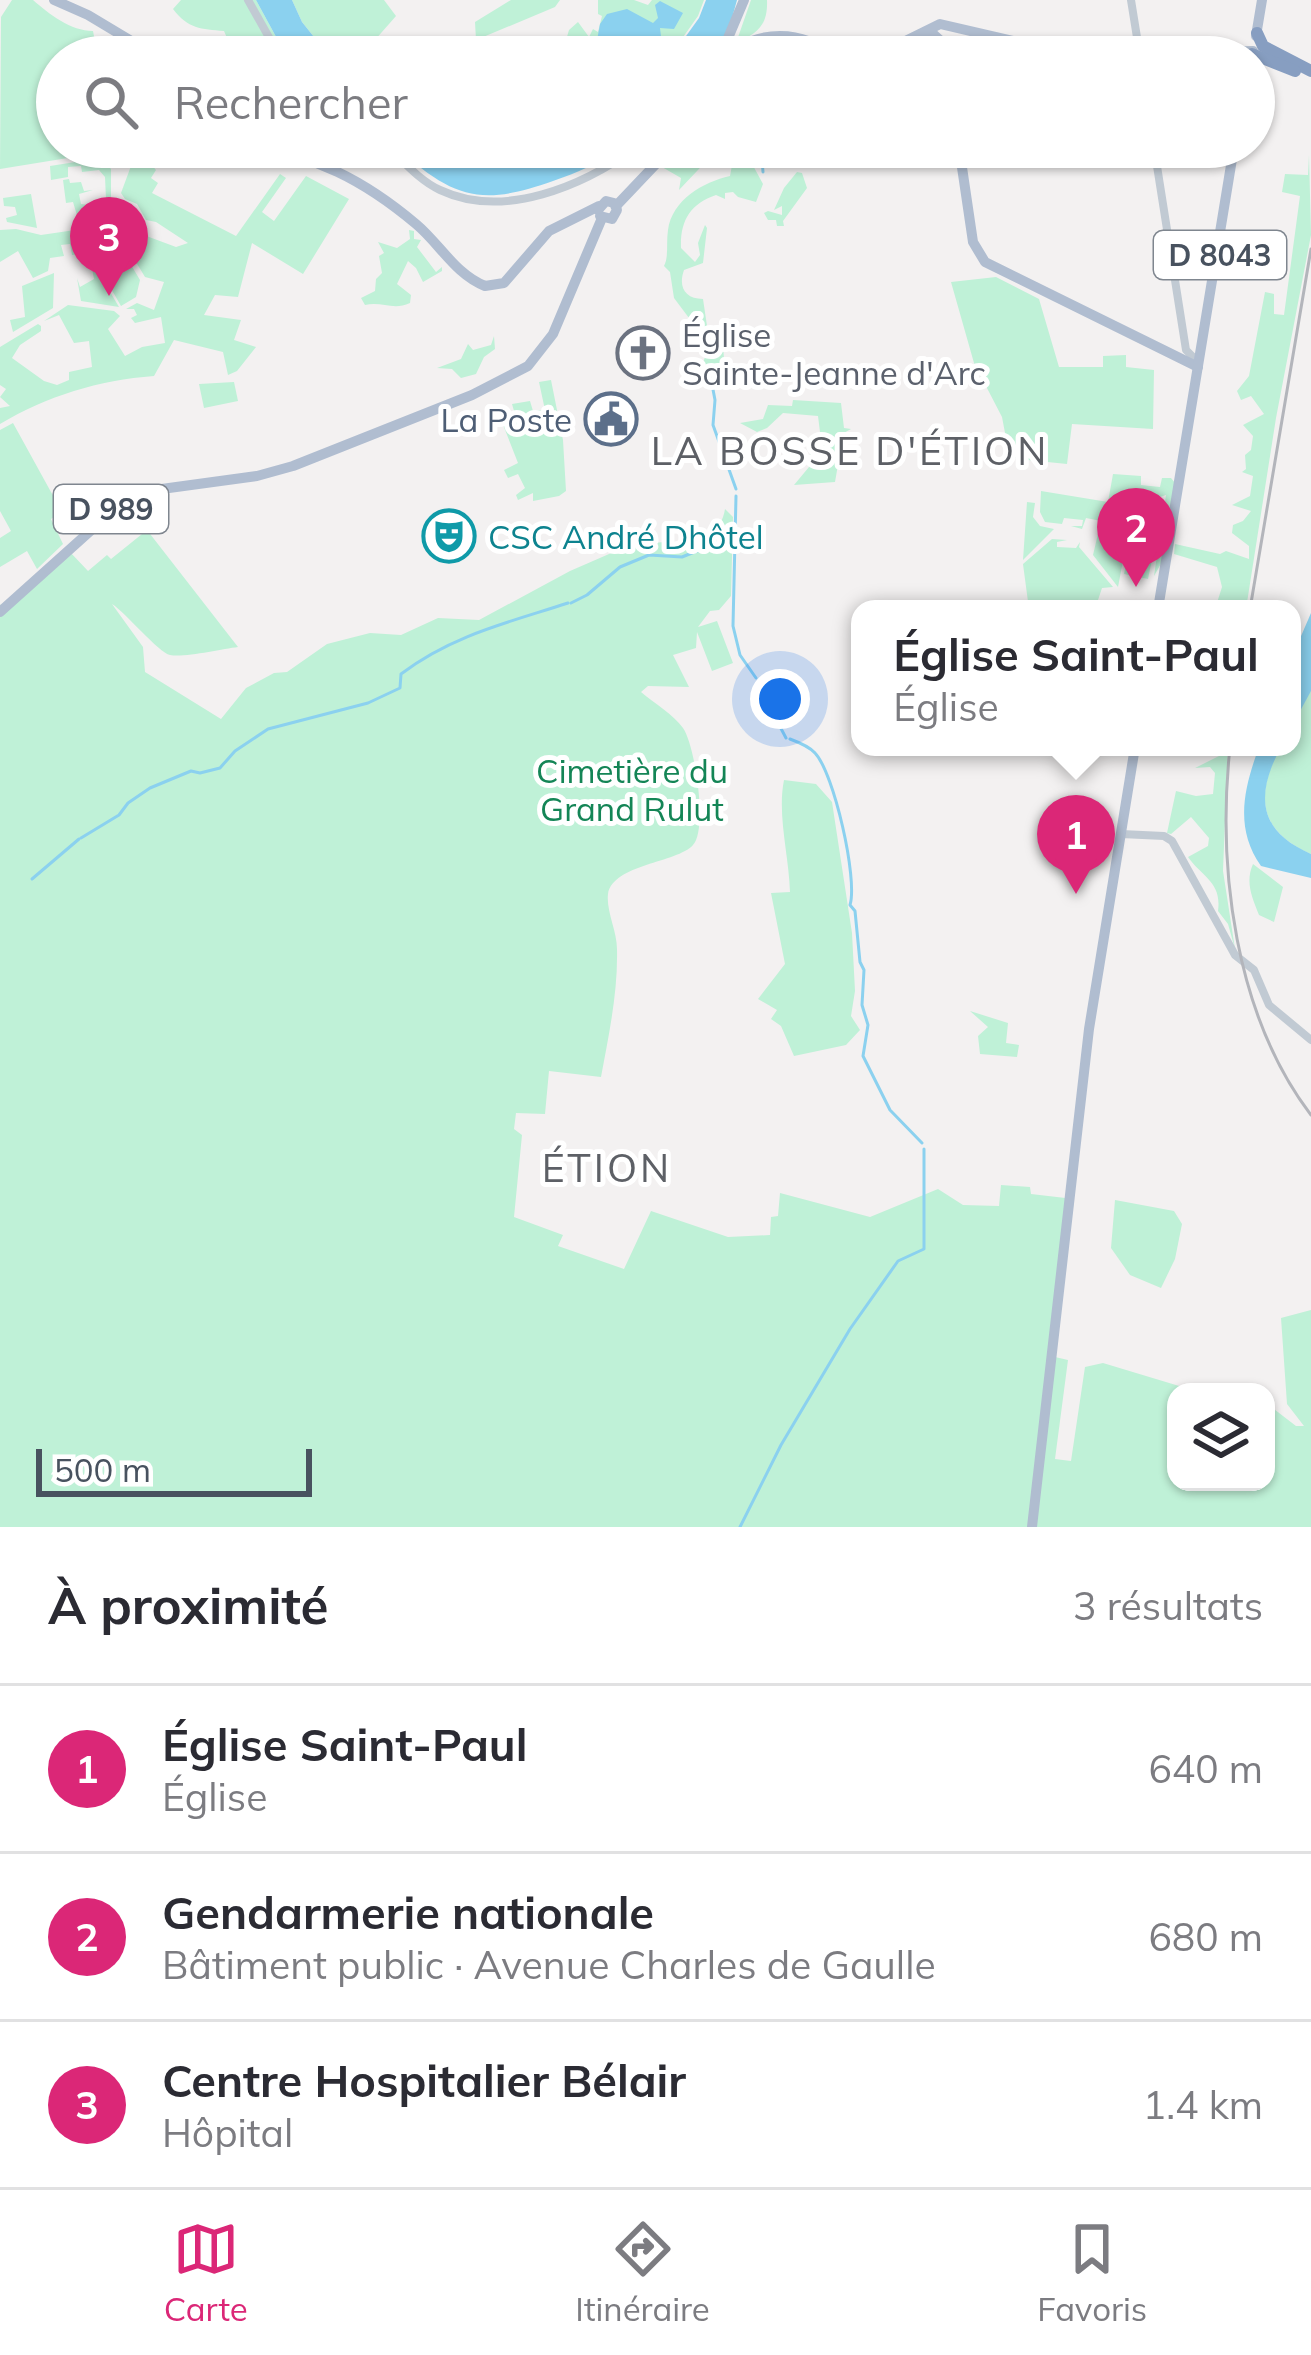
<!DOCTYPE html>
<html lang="fr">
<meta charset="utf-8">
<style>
:root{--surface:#fff;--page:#f2f2f3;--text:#2b2b33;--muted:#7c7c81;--line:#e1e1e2;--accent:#db2777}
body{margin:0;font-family:Mulish,sans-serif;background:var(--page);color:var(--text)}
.controls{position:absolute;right:36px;bottom:36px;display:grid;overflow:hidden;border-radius:24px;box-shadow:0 3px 9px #0004}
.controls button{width:108px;height:108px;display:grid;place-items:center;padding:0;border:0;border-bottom:3px solid var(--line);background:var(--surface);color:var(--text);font:60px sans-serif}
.scale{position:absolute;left:36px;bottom:30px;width:276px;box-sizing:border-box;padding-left:12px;border:6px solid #48525f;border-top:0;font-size:33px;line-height:42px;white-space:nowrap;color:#48525f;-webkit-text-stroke:9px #fff;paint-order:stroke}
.you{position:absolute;left:780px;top:699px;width:42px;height:42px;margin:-30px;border:9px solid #fff;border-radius:50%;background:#1a73e8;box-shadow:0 0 0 18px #1a73e833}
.badge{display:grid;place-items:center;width:78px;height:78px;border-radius:50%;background:var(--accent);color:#fff;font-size:39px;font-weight:700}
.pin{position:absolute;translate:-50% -99px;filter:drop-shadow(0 3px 6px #0008)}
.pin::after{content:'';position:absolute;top:63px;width:42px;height:36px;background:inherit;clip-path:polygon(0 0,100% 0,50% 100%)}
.popup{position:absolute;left:851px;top:600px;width:450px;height:156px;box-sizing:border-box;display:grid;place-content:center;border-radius:24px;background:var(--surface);filter:drop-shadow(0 3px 9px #0005);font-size:39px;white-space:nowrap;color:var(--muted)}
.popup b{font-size:45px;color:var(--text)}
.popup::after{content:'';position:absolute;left:50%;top:100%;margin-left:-24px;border:24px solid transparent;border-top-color:var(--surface)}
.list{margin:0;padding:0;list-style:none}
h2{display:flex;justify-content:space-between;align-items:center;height:156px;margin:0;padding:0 48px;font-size:51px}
h2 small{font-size:39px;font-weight:400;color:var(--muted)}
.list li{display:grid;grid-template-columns:78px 1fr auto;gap:36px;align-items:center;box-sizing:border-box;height:168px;padding:0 48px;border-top:3px solid var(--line)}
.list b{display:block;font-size:45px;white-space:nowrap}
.list p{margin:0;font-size:39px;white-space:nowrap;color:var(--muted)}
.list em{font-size:39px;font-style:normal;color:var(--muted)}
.icon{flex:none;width:66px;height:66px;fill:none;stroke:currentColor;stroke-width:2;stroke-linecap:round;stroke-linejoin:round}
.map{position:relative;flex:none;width:1311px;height:1527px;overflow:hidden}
.search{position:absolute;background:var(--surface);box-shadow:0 3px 9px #0004;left:36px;right:36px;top:36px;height:132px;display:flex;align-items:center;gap:30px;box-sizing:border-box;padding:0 42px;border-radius:66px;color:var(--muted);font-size:45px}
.sheet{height:660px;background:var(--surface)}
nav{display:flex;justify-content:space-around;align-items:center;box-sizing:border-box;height:168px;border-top:3px solid var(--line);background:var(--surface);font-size:33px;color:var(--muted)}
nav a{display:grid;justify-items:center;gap:6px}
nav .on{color:var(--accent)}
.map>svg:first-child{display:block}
</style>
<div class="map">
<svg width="1311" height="1527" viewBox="0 0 1311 1527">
<rect width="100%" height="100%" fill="#f3f1f1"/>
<g fill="#bff1d7">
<path d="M33,0c16,14 38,31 60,31l5,26h-41v90h25l-2,9 -80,13 1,-152 11,-17z"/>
<path d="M181,0h75l31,57h-61l4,-12 -6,-14c-23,-2 -36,-2 -51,-22z"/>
<path d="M292,0h92l12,16 -36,41h-30l-28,-35z"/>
<path d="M511,0h49l-5,7 -79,33 -1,-18z"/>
<path d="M598,0h36l14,5 4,-5h52l-6,16 -29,41h-108l8,-27 9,-8 11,15 4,-8 5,3 4,-16 -4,-2z"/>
<path d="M751,0h16c1,25 -9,33 -31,43z"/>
<path d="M757,41h27l12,5 2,10 -45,1 -1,-9 6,-2z"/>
<path d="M444,147h118c-41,19 -79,22 -118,0z"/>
<path d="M685,147h58l20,37 -7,18 -18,-5 -5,-5 -8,1v6l-9,-4c-26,9 -36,26 -35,53l14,14 5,-7 -2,-12 7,-18 2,3 -4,35 -19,7c-6,17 1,29 19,29l7,47 13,-1 2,28 -24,-4 4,-12 -4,-23 -27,-36 -4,-26 -6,-6c5,-9 2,-24 4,-36 4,-30 35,-48 62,-54l2,-11 -17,-13 -36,38 2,-12 -19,-11z"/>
<path d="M1309,155l2,80 -35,183 -30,191h-31l7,-22 -5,-20 -43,-13 1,-10 45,10 6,-3 23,8v-13l-17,-13 1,-8 10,-4 8,-10 -19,-6 18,-9 3,-20 -11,-4 4,-3 -1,-14 6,-5 2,-14 -10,-11 21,-11 -13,-18 -10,4 -4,-9 12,-15 16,-84 9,2v20l10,1 16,-119 -18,-4 3,-18 23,1z"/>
<path d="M101,158l10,11v33l-5,-3 -1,-22 -6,-7 -17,2 -1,-6 -13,1v10l-17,3 -1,-14z"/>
<path d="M150,163l6,7 -5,8 7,5 -6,10 84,43 44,-62 6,4 -24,34 12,9 32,-45 43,23 -46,75 -51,-31 -14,54 -23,-2 -11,20 37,5 -7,20 22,7 -19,24 -9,4 -5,-23 -49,-12 -20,36c-55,4 -107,20 -154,48v-16l10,-2 -10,-9 6,-8 -6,-4v-38l38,-23 3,2v5l-21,14 -8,13 32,23 13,4 12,-5v-8l23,-5 -3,-26 -15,2 -15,-28 -15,6 24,-16 46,6 6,5 -12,13 17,27 17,-9 23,-4 -4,-26 -26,6 -4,-5 6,-3 -3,-6h-8l11,-6 17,7 10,-28 -19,-5 -20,-33 8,-13 43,16 12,-4 -32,-21 -10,-2 -9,-16 -12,-5 -4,-6 10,-27z"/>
<path d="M797,172l5,1 5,15 -24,33 1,5h-7l-1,-6h-8l-4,-7 4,-2 14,4v-9l-8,4 10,-22z"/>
<path d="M69,179l1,4 11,-1 3,9 9,-1 -14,4 2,10 18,2 -18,5 -2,11 -6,-20 -7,1 -3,-23z"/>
<path d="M31,194l6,34 -30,-6 -1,-4 11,-3 -2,-8 -11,-1 -1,-8z"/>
<path d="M102,223l10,10 28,47 -4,17 -15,9 -31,-54 -8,-1 -4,-23z"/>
<path d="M16,229l25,6 34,-5 3,24 -6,1 -2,-11 -9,1 3,11 -14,2 -2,13 -15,7 -15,-27 -18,11v-32z"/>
<path d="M409,230l5,1v8l7,1 -4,7 19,25 6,-5v4l-19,11 -7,-14 -8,-7 -11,23 14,11 -1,8c-17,8 -28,-2 -45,2l-4,-7 14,-7 1,-12 6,-6 -3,-17 5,-3 -6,-11 19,6 13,-9z"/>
<path d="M90,258l29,49 -38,-6 -4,-23 3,9 14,-8z"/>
<path d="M54,273l-1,35 -40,24 -3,-12 15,-3 -3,-31z"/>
<path d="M996,277l43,22 20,68h44v-11l23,-1v12l28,3 -1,59 -81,-5 -5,40 -49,-5 -9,-5 -7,-37 -28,-54 -23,-81z"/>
<path d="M494,336l1,13 -11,8 -8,17 -15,4 -9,-9 -15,-1 24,-9 7,-15 5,6 18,-5z"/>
<path d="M551,380l12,60 3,51 -7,5 -26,5v-8l-15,7 -2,-5 9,-7 -7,-14 -10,4 -4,-8 14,-7 -18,-46 14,-6 -2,-7 18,-3 3,10 12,-1 -6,-28z"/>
<path d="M234,382l4,19 -34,7 -5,-24z"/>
<path d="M793,400l48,3 3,25 7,1 -9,5 1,11 5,1 -9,13 -4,23 -41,3 15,-18 2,-20 10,-7 -3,-24 -35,-3 -16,15 -10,4 -17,-9 23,-4 5,-14 24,1z"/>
<path d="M13,423l49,89 -11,7 12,25 -26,25 -10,-18 -27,16v-29l11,-7 -11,-20v-81z"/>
<path d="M1113,474l28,2v9l19,2 2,-9h9l4,5 -13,79 -8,14 12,-81 -6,2 -2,13 -25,-2 -15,79 -25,-32 8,-34 -15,-3 -4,11 -11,-3h11l1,-6 -19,-2 -2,6 -17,-2 -5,-10 1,-21 67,11z"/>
<path d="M1027,502l8,1 -2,14 7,9 14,3 -31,31z"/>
<path d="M725,509l8,8 -2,79 -12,14 -9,1 -12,16 19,-6 16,42 -21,8 -15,-39 -1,16 -23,7 16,32 -41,-1 -7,6c13,11 33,23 42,36 12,17 25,101 10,117 -16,18 -80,19 -85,49 -2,17 9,37 9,55 1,43 -8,85 -16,128l-52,-6 -4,43 -29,-1 -2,16 8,6 -8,82 49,18 -5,11 66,23 27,-58 77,26 42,-2 1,-18 7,-1 2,-23 90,24 68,-28 25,16 36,1 2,-21 29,2 1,7 43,5 -19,158 13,3 -13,99 16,2 14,-94 18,-4 96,29h-23v90h90v-79l30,23h8l-17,-22 -6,-86 30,-8v217h-1311v-923l4,8 66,-60 18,19 19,-16 4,4 36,-29 91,117c-16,2 -55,11 -68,8 -11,-2 -45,-43 -58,-51l31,43 2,25 76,47 25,-31 28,-15 13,-1 40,-28 43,-11 31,2 37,-17 41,2 91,-49 62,-27 34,-2 12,9c22,-3 44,-20 47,-42z"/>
<path d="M1137,509l24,6 -13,64 -24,-5z"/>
<path d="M1052,539l15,1 -10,2v5l19,1 4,-6 -1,5 34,40 -11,1 -7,21h-66l-6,-45z"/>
<path d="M1311,690v164c-53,-23 -56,-59 -31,-107h12v-22z"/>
<path d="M1220,747h8l-5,124 12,78 -7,-25 -10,-13c4,-29 -16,-34 -30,-54l20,-11 1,-8 -18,-21 -20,17 -4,-1 9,-42 20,5 17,-2 2,-21 -5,-6 -15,1 24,-12z"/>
<path d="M784,780l32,4 16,18 20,131 3,58 -4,25 9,14 -14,15 -52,11 -13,-30 -10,-7 6,-9 -19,-11 27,-35 -14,-71 19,-1c-1,-37 -13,-77 -6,-112z"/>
<path d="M1253,864l30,23 -9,35 -15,-7c-7,-18 -14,-33 -6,-51z"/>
<path d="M970,1011l38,12 -2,20 13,2 -2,12 -37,-3 -2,-18 10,-9z"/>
<path d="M1115,1200l59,11 8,13 -7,35 -14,29 -31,-13 -19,-27z"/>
</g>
<g fill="#8bd1ef">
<path d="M256,0h36l10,22 28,35h-43z"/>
<path d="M706,0h31l-8,29 -17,28h-41l28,-39z"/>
<path d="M660,1l23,12 -9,16 -14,-1 2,17 -10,12h-58l6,-33 7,-10 20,-5 26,14 5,-5 -3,-13z"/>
<path d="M396,147h44l26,14 28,5 49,-9 22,-10h57c-21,15 -45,26 -69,34 -73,26 -100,17 -157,-34z"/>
<path d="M1311,613v78l-19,35v-69z"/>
<path d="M1259,747h22c-26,48 -23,84 30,107v24l-50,-12c-27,-38 -17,-78 -2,-119z"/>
</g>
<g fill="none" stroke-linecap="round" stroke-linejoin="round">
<g stroke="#8bd1ef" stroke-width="3">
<path d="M761,147l2,25"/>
<path d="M711,379l4,21 -2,25 23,64"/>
<path d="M736,496l-3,130 7,29 16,23"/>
<path d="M571,603l16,-8 33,-28 29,-12 33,2 50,-20"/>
<path d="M757,683l29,55"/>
<path d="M790,739c8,3 19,7 25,14 19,20 43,126 35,152l5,6 5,51 4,8 -2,35 6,20 -5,31 27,54 32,33"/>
<path d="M81,838l38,-23 9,-12 22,-15 41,-17 9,2 20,-5 15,-17 33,-22 100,-26 32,-15 1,-14c51,-39 109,-52 167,-71"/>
<path d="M32,879l47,-40"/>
<path d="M740,1527l41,-82 69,-116 48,-68 26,-12v-100"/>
</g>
<g stroke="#c1cad3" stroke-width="8">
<path d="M248,0l32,57"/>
<path d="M1131,0l9,56"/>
<path d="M388,147c16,15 32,34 52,43 64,30 143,-4 197,-43"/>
<path d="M1154,147l32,203 10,10"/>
<path d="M1121,834l43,2 8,5 63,114 19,15 15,35 42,35"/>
</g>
<g stroke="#b0bdd0" stroke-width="10">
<path d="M54,0l34,15 70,42"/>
<path d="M921,34l11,-1 11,10"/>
<path d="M1256,36l6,-36"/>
<path d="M720,57l24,-57"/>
<path d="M729,57c23,-28 79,-28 102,0"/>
<path d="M873,57l67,-33 142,33 171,-6"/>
<path d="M190,147l8,6 7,-6"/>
<path d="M248,147c66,7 117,34 168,77 24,20 39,50 69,62l19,-3 45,-52 50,-25"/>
<path d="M959,147l14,95 12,20 213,105"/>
<path d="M961,162l99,-15"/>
<path d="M616,206l56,-59"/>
<path d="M598,210l8,-9 8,2 3,7 -5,9 -12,-3"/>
<path d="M1158,609l76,-462"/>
<path d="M0,612l127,-114 20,-7 110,-15 36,-10 179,-71 56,-29 25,-32 49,-116"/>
<path d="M1032,1527l57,-498 46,-282"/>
</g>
<g stroke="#879ec1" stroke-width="12">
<path d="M1257,33l6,13 48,25"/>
<path d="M1252,54l43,17"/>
</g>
<g stroke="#b3b5bb" stroke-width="3">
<path d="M1250,609l61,-360"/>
<path d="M1230,747c-13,122 5,268 81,368"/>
</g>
</g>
<defs>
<g id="church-ring" transform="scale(2.7)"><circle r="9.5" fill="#fff" stroke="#6b7280" stroke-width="1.5"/><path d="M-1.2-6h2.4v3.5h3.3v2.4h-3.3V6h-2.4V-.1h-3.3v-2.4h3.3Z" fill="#6b7280"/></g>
<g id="civic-ring" transform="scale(2.7)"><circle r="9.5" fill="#fff" stroke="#5c6f8a" stroke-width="1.5"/><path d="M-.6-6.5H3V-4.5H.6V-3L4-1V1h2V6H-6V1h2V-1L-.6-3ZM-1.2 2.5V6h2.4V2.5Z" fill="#5c6f8a"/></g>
<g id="theatre-ring" transform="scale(2.7)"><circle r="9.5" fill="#fff" stroke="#0f9aa8" stroke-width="1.5"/><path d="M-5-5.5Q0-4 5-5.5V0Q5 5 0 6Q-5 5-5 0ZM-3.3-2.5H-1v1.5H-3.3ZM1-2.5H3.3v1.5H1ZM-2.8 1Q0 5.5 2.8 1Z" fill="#0f9aa8"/></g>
</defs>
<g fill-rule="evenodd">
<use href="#church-ring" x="643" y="353"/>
<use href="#civic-ring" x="611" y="419"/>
<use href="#theatre-ring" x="449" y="536"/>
</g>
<g text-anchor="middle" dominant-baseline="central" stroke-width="10" stroke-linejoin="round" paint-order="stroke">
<g fill="#fff" stroke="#7f868f" stroke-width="3">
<rect x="1154" y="231" width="132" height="48" rx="9"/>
<rect x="54" y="485" width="114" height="48" rx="9"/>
</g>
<g font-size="30" font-weight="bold" fill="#48525f">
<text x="1220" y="255">D 8043</text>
<text x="111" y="509">D 989</text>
</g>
<g font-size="33" fill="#5b616d" stroke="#fff" text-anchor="start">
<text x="682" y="334">Église<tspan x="682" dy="38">Sainte-Jeanne d'Arc</tspan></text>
</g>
<g font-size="33" fill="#4e5e75" stroke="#fff" text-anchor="end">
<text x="572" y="419">La Poste</text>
</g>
<g font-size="33" fill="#0d838f" stroke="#fff" text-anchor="start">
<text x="488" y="536">CSC André Dhôtel</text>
</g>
<g font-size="33" fill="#148556" stroke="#fff">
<text x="632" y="770">Cimetière du<tspan x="632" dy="38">Grand Rulut</tspan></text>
</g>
<g font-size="39" letter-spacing="3" fill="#5d6066" stroke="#fff">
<text x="850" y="450">LA BOSSE D'ÉTION</text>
<text x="607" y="1167">ÉTION</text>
</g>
</g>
</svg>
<div class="controls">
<button><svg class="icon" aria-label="layers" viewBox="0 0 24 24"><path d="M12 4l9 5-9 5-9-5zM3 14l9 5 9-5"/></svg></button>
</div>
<div class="scale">500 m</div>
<div class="you"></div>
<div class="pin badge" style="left:1076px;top:894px">1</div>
<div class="popup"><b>Église Saint-Paul</b>Église</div>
<div class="pin badge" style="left:1136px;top:587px">2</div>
<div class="pin badge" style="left:109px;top:296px">3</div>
<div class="search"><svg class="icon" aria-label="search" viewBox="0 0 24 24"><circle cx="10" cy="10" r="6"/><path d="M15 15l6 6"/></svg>Rechercher</div>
</div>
<section class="sheet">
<h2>À proximité<small>3 résultats</small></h2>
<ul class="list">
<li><span class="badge">1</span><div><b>Église Saint-Paul</b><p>Église</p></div><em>640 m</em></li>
<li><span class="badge">2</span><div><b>Gendarmerie nationale</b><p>Bâtiment public · Avenue Charles de Gaulle</p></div><em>680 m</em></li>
<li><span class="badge">3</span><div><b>Centre Hospitalier Bélair</b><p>Hôpital</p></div><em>1.4 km</em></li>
</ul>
</section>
<nav>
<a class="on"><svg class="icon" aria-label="map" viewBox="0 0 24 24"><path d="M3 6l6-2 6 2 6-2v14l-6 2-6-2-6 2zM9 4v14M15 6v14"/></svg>Carte</a>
<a><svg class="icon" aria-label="directions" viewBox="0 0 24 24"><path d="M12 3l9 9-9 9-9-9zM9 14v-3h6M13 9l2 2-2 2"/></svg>Itinéraire</a>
<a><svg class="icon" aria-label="saved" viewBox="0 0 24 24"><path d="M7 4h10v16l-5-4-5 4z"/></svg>Favoris</a>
</nav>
